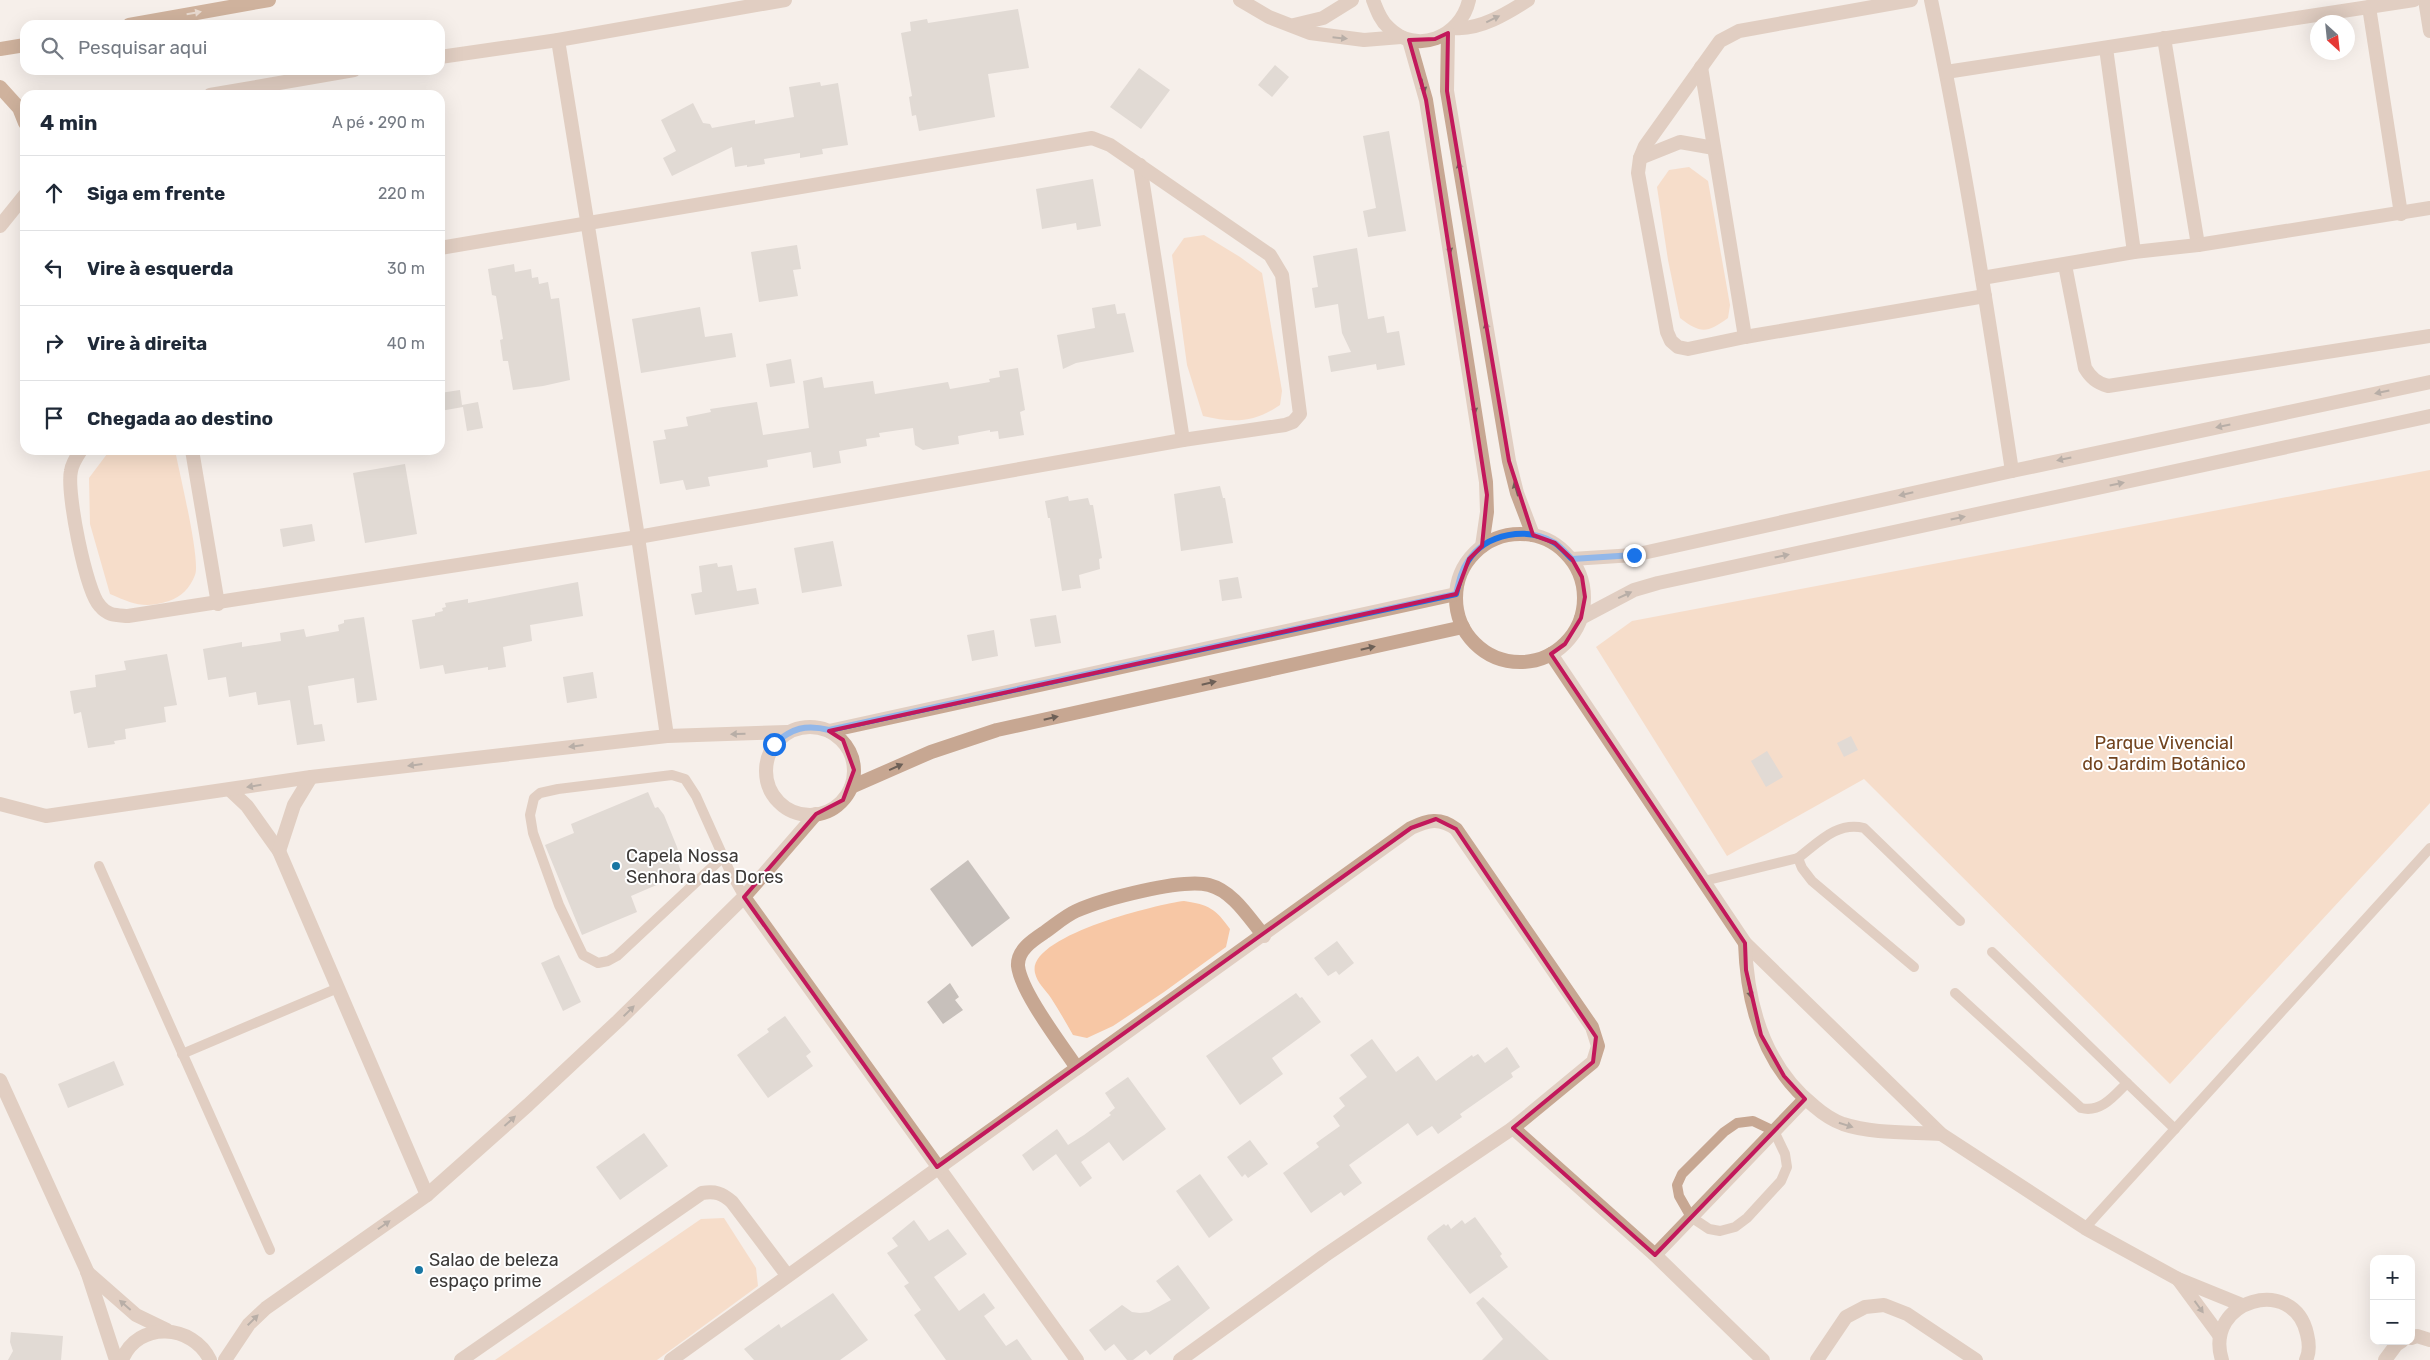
<!DOCTYPE html>
<html lang="pt">
<meta charset="utf-8">
<style>
:root{--surface:#fff;--page:#f6f6f7;--text:#1f2937;--muted:#747a83;--line:#e0e1e3}
body{margin:0;font-family:Rubik,sans-serif;background:var(--page);color:var(--text)}
.controls{position:absolute;right:15px;bottom:15px;display:grid;overflow:hidden;border-radius:10px;box-shadow:0 5px 20px #0002}
.controls button{width:45px;height:45px;display:grid;place-items:center;padding:0;border:0;border-bottom:1px solid var(--line);background:var(--surface);color:var(--text);font:25px sans-serif}
.compass{position:absolute;left:2310px;top:15px;width:45px;height:45px;border-radius:50%;background:var(--surface);box-shadow:0 5px 20px #0002;rotate:153deg}
.stop{position:absolute;width:15px;height:15px;margin:-11px;border:4px solid #1a73e8;border-radius:50%;background:#fff}
.stop.end{background:#1a73e8;border-color:#fff;box-shadow:0 1px 5px #0008}
.list{margin:0;padding:0;list-style:none}
h2{display:flex;justify-content:space-between;align-items:center;height:65px;margin:0;padding:0 20px;font-size:21px}
h2 small{font-size:16px;font-weight:400;color:var(--muted)}
.list li{display:grid;grid-template-columns:32px 1fr auto;gap:15px;align-items:center;box-sizing:border-box;height:75px;padding:0 20px;border-top:1px solid var(--line)}
.list b{display:block;font-size:19px;white-space:nowrap}
.list em{font-size:16px;font-style:normal;color:var(--muted)}
.icon{flex:none;width:28px;height:28px;fill:none;stroke:currentColor;stroke-width:2;stroke-linecap:round;stroke-linejoin:round}
.map{position:relative;flex:none;width:2430px;height:1360px;overflow:hidden}
.search{position:absolute;background:var(--surface);box-shadow:0 5px 20px #0002;left:20px;top:20px;width:425px;height:55px;display:flex;align-items:center;gap:12px;box-sizing:border-box;padding:0 18px;border-radius:15px;color:var(--muted);font-size:19px}
.panel{position:absolute;background:var(--surface);box-shadow:0 5px 20px #0002;left:20px;top:90px;width:425px;height:365px;border-radius:15px}
.map>svg:first-child{display:block}
</style>
<div class="map">
<svg width="2430" height="1360" viewBox="0 0 2430 1360">
<rect width="100%" height="100%" fill="#f6efea"/>
<g fill="#f7c7a5">
<path d="M1689,167l19,14 22,124 -2,13c-21,15 -27,16 -48,0l-12,-58 -11,-73 12,-17z"/>
<path d="M1204,235l36,22 22,16 20,118 -2,14c-26,18 -47,18 -77,11l-16,-51 -15,-110 12,-17z"/>
<path d="M110,450h65c4,21 26,111 20,125 -5,13 -14,22 -26,26 -25,8 -36,3 -59,-7l-20,-70 -1,-46z"/>
<path d="M2430,470v333l-260,281 -306,-305 -137,77 -131,-209 36,-26z"/>
<path d="M1184,901c25,4 31,7 46,28l-4,18 -62,45 -51,34 -26,12 -14,-3c-7,-12 -14,-25 -22,-37 -5,-8 -14,-15 -16,-25 -9,-37 123,-69 149,-72z"/>
<path d="M724,1218l32,50 2,18 -101,74h-162l206,-141z"/>
</g>
<g fill="#c7c0bb">
<path d="M1018,9l11,59 -41,6 7,43 -76,14 -3,-16 -4,1 -3,-19 3,-1 -11,-63 10,-2 -1,-9 17,-3 1,4z"/>
<path d="M1275,65l14,12 -17,20 -14,-12z"/>
<path d="M1139,68l31,22 -29,39 -31,-22z"/>
<path d="M820,82l1,4 17,-3 10,62 -26,4 1,5 -23,4v-5l-36,6 1,5 -18,3v-2l-12,2 -3,-20 -60,29 -9,-18 13,-7 -15,-31 32,-17 10,20 7,1 2,4 43,-8v4l39,-7 -5,-30z"/>
<path d="M1389,131l17,100 -38,6 -5,-26 13,-3 -13,-72z"/>
<path d="M1093,179l8,47 -24,4 -1,-7 -34,6 -6,-40z"/>
<path d="M797,245l4,24 -8,1 5,26 -39,6 -8,-50z"/>
<path d="M1357,248l11,71 16,-3 3,17 12,-2 6,34 -28,5 -1,-6 -45,8 -3,-16 23,-4 -9,-19 -4,-29 -23,4 -3,-20 6,-1 -5,-31z"/>
<path d="M514,264l1,8 16,-3 1,9 6,-1 1,7 9,-2 3,17 8,-1 11,82 -27,6 -30,4 -5,-29h-5l-3,-21 3,-1 -7,-43 -4,-1 -4,-26z"/>
<path d="M1115,304l2,10 8,-1 9,39 -58,11 -13,6 -6,-34 38,-7 -3,-20z"/>
<path d="M700,307l5,30 27,-4 4,24 -95,16 -9,-54z"/>
<path d="M791,359l4,24 -25,4 -4,-23z"/>
<path d="M1018,368l7,42 -5,2 4,23 -25,4 -1,-8 -8,1v-2l-32,6 1,8 -36,6 -8,-5 -2,-17 -34,5 1,4 -14,2 1,7 -28,5 2,12 -28,5 -2,-16 -44,8 1,7 -60,10 2,9 -24,4 -3,-10 -23,4 -7,-43 13,-2 -2,-9 24,-4 -2,-9 25,-5 -1,-3 47,-7 6,33 46,-7 -6,-47 19,-4 2,11 49,-7 2,13 73,-12 2,7 40,-7 -1,-3 11,-2 -1,-6z"/>
<path d="M460,390l2,15 16,-3 5,26 -16,3 -4,-24 -23,4v-18z"/>
<path d="M405,464l12,70 -52,9 -12,-70z"/>
<path d="M1220,486l3,12h2l8,45 -52,8 -7,-57z"/>
<path d="M1068,496l1,5 19,-3 2,7h3l9,53 -3,1 1,10 -21,6 2,13 -19,3 -12,-73h-2l-3,-17z"/>
<path d="M312,524l3,17 -32,6 -3,-18z"/>
<path d="M833,541l9,45 -40,7 -8,-45z"/>
<path d="M717,563l1,4 14,-2 5,26 19,-3 3,16 -64,11 -4,-21 11,-2 -3,-26z"/>
<path d="M1238,577l4,21 -20,3 -3,-21z"/>
<path d="M578,582l5,34 -53,9 2,16 -29,6 3,20 -18,3v-3l-43,7 -2,-9 -23,4 -8,-49 23,-4v-3l8,-2 -1,-3 4,-1 -1,-4 23,-4v4z"/>
<path d="M1056,615l5,28 -26,4 -5,-28z"/>
<path d="M364,617l13,83 -20,3 -3,-25 -46,8 6,39 8,-1 3,17 -28,4 -7,-45 -32,5 -2,-13 -27,5 -3,-20 -18,3 -5,-31 39,-7v5l39,-6 -1,-8 24,-4 2,8 33,-6 -1,-6 6,-2v-3z"/>
<path d="M994,630l4,26 -26,5 -5,-26z"/>
<path d="M167,654l10,51 -13,2 2,15 -41,7 1,10 -12,2 1,3 -27,4 -7,-36 -7,2 -4,-23 26,-4 -1,-12 31,-5 -2,-9z"/>
<path d="M593,672l4,26 -30,5 -4,-26z"/>
<path d="M1851,736l7,14 -14,7 -7,-14z"/>
<path d="M1767,751l16,26 -17,10 -15,-26z"/>
<path d="M648,792l7,16 3,-1 6,8 13,32 2,7 -4,1 7,19 -51,22 6,16 -55,23 -37,-90 29,-12 -3,-9z"/>
<path d="M968,860l42,58 -38,29 -42,-58z"/>
<path d="M1337,941l17,22 -15,12 -3,-4 -8,5 -14,-18z"/>
<path d="M559,955l22,47 -18,9 -22,-48z"/>
<path d="M950,983l9,14 -4,3 8,10 -20,14 -16,-22z"/>
<path d="M1296,993l4,5 2,-1 19,25 -49,36 11,16 -43,31 -34,-49z"/>
<path d="M785,1016l26,36 -5,4 7,10 -45,32 -31,-43 32,-23 -2,-3z"/>
<path d="M1372,1039l24,33 22,-16 18,25 36,-26 1,2 5,-3 7,9 22,-16 13,20 -9,6 2,4 -53,37 2,3 -24,17 -6,-8 -15,10 -9,-13 -59,42 13,18 -18,13 -3,-4 -30,21 -28,-40 36,-26 -3,-4 24,-17 -7,-10 12,-10 -6,-8 28,-21 -17,-22z"/>
<path d="M114,1061l10,24 -56,23 -10,-24z"/>
<path d="M1128,1077l38,52 -43,32 -14,-19 -28,20 11,16 -12,9 -24,-33 -23,17 -11,-16 35,-26 11,16 16,-10 27,-20 -2,-2 6,-5 -10,-15z"/>
<path d="M644,1133l24,33 -48,34 -24,-33z"/>
<path d="M1250,1140l18,24 -20,14 -3,-4 -3,3 -15,-20z"/>
<path d="M1200,1174l33,46 -24,18 -33,-47z"/>
<path d="M1475,1217l27,37 -2,2 8,11 -38,27 -43,-55 1,-3 16,-12 2,2 2,-2 3,5 11,-9 3,4z"/>
<path d="M914,1220l15,21 19,-12 19,25 -33,23 25,34 25,-18 11,15 -11,8 22,30 11,-7 15,21h-86l-32,-45 7,-5 -17,-24 5,-3 -22,-30 11,-7 -6,-8z"/>
<path d="M1178,1265l32,43 -60,47 -4,-5 -13,10h-6l-13,-16 -9,7 -16,-21 33,-25 10,7 8,1 9,-1 22,-12 -15,-19z"/>
<path d="M833,1293l35,47 -28,20h-86l-10,-11 35,-25 2,4z"/>
<path d="M1483,1297l66,63h-67l21,-21 -27,-36z"/>
<path d="M11,1332l52,4 -2,24h-53l5,-9 -3,-9z"/>
</g>
<g fill="none" stroke-linecap="round" stroke-linejoin="round">
<g stroke="#c7a792" stroke-width="10">
<path d="M723,857l-106,99 -9,5 -10,2 -15,-8 -24,-50 -26,-72 -3,-18 4,-17 6,-5 18,-4 114,-14 13,4 11,17 35,78 13,23"/>
<path d="M99,866l171,384"/>
<path d="M1704,881l94,-23"/>
<path d="M1914,967l-102,-86 -10,-13 -4,-10c20,-15 39,-37 66,-30l96,93"/>
<path d="M1955,993l126,115c20,5 33,-12 46,-25l-135,-131"/>
<path d="M182,1054l156,-66"/>
<path d="M2127,1083l48,46"/>
<path d="M1753,1121l21,10 11,23 2,13 -6,14 -34,37 -12,9 -15,4 -11,-2 -18,-12 -12,-21 -2,-11 5,-11 42,-42 13,-9z"/>
<path d="M2085,1228l345,-380"/>
</g>
<g stroke="#c7a792" stroke-width="14">
<path d="M1911,0l-172,31 -19,10 -75,105 -5,12 -2,15 29,159 4,9 7,6 10,2 57,-12 240,-41"/>
<path d="M1931,0c33,156 57,313 81,471"/>
<path d="M2425,0l5,31"/>
<path d="M2369,7l32,207"/>
<path d="M2164,38l34,207"/>
<path d="M558,40l80,497 29,199"/>
<path d="M2106,48l28,204"/>
<path d="M1701,67l44,270"/>
<path d="M1946,72l468,-72"/>
<path d="M1640,158l40,-16 34,6"/>
<path d="M1140,165l43,275"/>
<path d="M2065,265l20,103c6,10 12,15 23,18l322,-50"/>
<path d="M1982,278l152,-26 64,-7 232,-37"/>
<path d="M81,450c-4,6 -9,14 -10,21 -5,20 15,121 29,135 8,10 16,9 28,10l510,-79 545,-97 102,-15 8,-3 7,-8 -18,-139 -12,-20 -160,-110 -18,-7 -652,110"/>
<path d="M192,450l26,154"/>
<path d="M1551,654l194,289 196,191 144,94 93,51 64,26"/>
<path d="M230,790l17,16 32,45 148,344"/>
<path d="M279,851l15,-46 17,-28"/>
<path d="M744,897l333,463"/>
<path d="M1745,943c2,62 19,123 69,163 8,7 18,14 29,18 30,10 67,8 98,10"/>
<path d="M1077,1068c-16,-24 -56,-76 -59,-102 -1,-16 15,-26 27,-34 10,-7 20,-16 31,-21 27,-12 106,-33 133,-26 24,6 40,33 55,51"/>
<path d="M1513,1128l142,127 108,105"/>
<path d="M1655,1255l150,-156"/>
<path d="M2178,1279l42,57"/>
<path d="M2411,1338l6,-2 13,4"/>
<path d="M461,1360l241,-167c13,-2 20,0 30,9l55,73"/>
<path d="M671,1360l740,-532c17,-8 29,-11 45,1l136,198 6,19 -5,16 -80,66 -189,128 -144,104"/>
<path d="M1817,1360l29,-43 19,-10 19,-2 23,9 69,46"/>
<path d="M2222,1360c-19,-60 72,-86 85,-26 2,8 3,18 -1,26"/>
<path d="M2385,1360l11,-15 6,-4"/>
</g>
<g stroke="#c7a792" stroke-width="14">
<path d="M1240,0l29,17 41,16 54,7 37,-3"/>
<path d="M1373,0c4,10 7,20 15,27 28,29 73,10 81,-27"/>
<path d="M1294,25l29,-7 29,-18"/>
<path d="M1455,28c25,2 53,-15 73,-28"/>
<path d="M1448,33l-1,58 62,370 8,32 16,42"/>
<path d="M1409,40l17,60 60,382 1,30 -5,34"/>
<path d="M440,57l118,-17 227,-40"/>
<path d="M210,95l144,-25"/>
<path d="M0,226l25,-31"/>
<circle cx="1520" cy="598" r="64"/>
<path d="M1572,559l62,-4 378,-84 418,-89"/>
<path d="M1581,618l53,-28 24,-7 772,-167"/>
<circle cx="810" cy="771" r="44"/>
<path d="M829,731l627,-137"/>
<path d="M851,787l80,-35 66,-22 466,-103"/>
<path d="M0,804l46,12 265,-39 356,-41 120,-4"/>
<path d="M0,1080l87,191 29,89"/>
<path d="M87,1272l49,43 31,15"/>
<path d="M122,1360c16,-40 71,-36 88,0"/>
<path d="M225,1360l24,-36 17,-16 161,-113 101,-90 90,-84 126,-124 72,-83"/>
</g>
<g stroke="#a06940" stroke-width="14">
<path d="M129,25l140,-25"/>
<path d="M0,49l25,-4"/>
<path d="M0,87l19,21 6,15"/>
</g>
</g>
<defs><path id="oneway-solid" d="M-6-.8H1V-3.2L6.5 0L1 3.2V.8H-6Z" transform="scale(1.25)"/></defs>
<use fill="#d9c3b3" href="#oneway-solid" transform="translate(194 13) rotate(-10)"/>
<g fill="#6d6057">
<use href="#oneway-solid" transform="translate(1493 19) rotate(-26)"/>
<use href="#oneway-solid" transform="translate(1340 38) rotate(6)"/>
<use href="#oneway-solid" transform="translate(1423 86) rotate(78)"/>
<use href="#oneway-solid" transform="translate(1460 169) rotate(-100)"/>
<use href="#oneway-solid" transform="translate(1449 247) rotate(81)"/>
<use href="#oneway-solid" transform="translate(1487 329) rotate(-100)"/>
<use href="#oneway-solid" transform="translate(2382 392) rotate(168)"/>
<use href="#oneway-solid" transform="translate(1474 407) rotate(81)"/>
<use href="#oneway-solid" transform="translate(2223 426) rotate(168)"/>
<use href="#oneway-solid" transform="translate(2064 459) rotate(168)"/>
<use href="#oneway-solid" transform="translate(2117 484) rotate(-12)"/>
<use href="#oneway-solid" transform="translate(1516 489) rotate(-106)"/>
<use href="#oneway-solid" transform="translate(1906 494) rotate(167)"/>
<use href="#oneway-solid" transform="translate(1958 518) rotate(-12)"/>
<use href="#oneway-solid" transform="translate(1782 556) rotate(-12)"/>
<use href="#oneway-solid" transform="translate(1625 595) rotate(-25)"/>
<use href="#oneway-solid" transform="translate(1368 648) rotate(-13)"/>
<use href="#oneway-solid" transform="translate(1209 683) rotate(-13)"/>
<use href="#oneway-solid" transform="translate(1051 718) rotate(-13)"/>
<use href="#oneway-solid" transform="translate(738 734) rotate(178)"/>
<use href="#oneway-solid" transform="translate(576 746) rotate(173)"/>
<use href="#oneway-solid" transform="translate(415 765) rotate(173)"/>
<use href="#oneway-solid" transform="translate(896 767) rotate(-24)"/>
<use href="#oneway-solid" transform="translate(254 786) rotate(171)"/>
<use href="#oneway-solid" transform="translate(1750 991) rotate(79)"/>
<use href="#oneway-solid" transform="translate(629 1011) rotate(-44)"/>
<use href="#oneway-solid" transform="translate(510 1121) rotate(-42)"/>
<use href="#oneway-solid" transform="translate(1846 1125) rotate(18)"/>
<use href="#oneway-solid" transform="translate(384 1225) rotate(-35)"/>
<use href="#oneway-solid" transform="translate(125 1305) rotate(-139)"/>
<use href="#oneway-solid" transform="translate(2199 1307) rotate(54)"/>
<use href="#oneway-solid" transform="translate(253 1320) rotate(-45)"/>
</g>
<g fill="none" stroke-linecap="round" stroke-linejoin="round">
<path stroke="#1a73e8" stroke-width="6" d="M774,744c18,-16 32,-20 55,-14l627,-136c3,-12 5,-23 12,-33 18,-28 60,-35 87,-18 6,4 12,11 17,16l62,-4"/>
</g>
<path d="M0 0H2430V1360H0ZM1448,33l-1,58 62,370 24,74 22,8 17,16 10,18 3,20 -4,21 -16,26 -14,10 194,289 1,27 15,65 23,41 21,23 -150,156 -142,-127 80,-66 3,-25 -140,-208 -20,-10 -25,9 -474,339 -193,-270 72,-83 27,-14 11,-30 -11,-30 -14,-9 627,-137 13,-35 13,-13 5,-51 -61,-395 -17,-60 26,-1z" fill="#f6efea" fill-opacity=".55" fill-rule="evenodd"/>
<path fill="none" stroke="#c2185b" stroke-width="4" stroke-linejoin="round" d="M1448,33l-1,58 62,370 24,74 22,8 17,16 10,18 3,20 -4,21 -16,26 -14,10 194,289 1,27 15,65 23,41 21,23 -150,156 -142,-127 80,-66 3,-25 -140,-208 -20,-10 -25,9 -474,339 -193,-270 72,-83 27,-14 11,-30 -11,-30 -14,-9 627,-137 13,-35 13,-13 5,-51 -61,-395 -17,-60 26,-1z"/>
<g fill="#1876a3" stroke="#fff" stroke-width="2">
<circle cx="616" cy="866" r="5"/>
<circle cx="419" cy="1270" r="5"/>
</g>
<g text-anchor="middle" dominant-baseline="central" stroke-width="4" stroke-linejoin="round" paint-order="stroke">
<g font-size="18" fill="#72441f" stroke="#fff">
<text x="2164" y="743">Parque Vivencial<tspan x="2164" dy="21">do Jardim Botânico</tspan></text>
</g>
<g font-size="18" fill="#3c3937" stroke="#fff" text-anchor="start">
<text x="626" y="856">Capela Nossa<tspan x="626" dy="21">Senhora das Dores</tspan></text>
<text x="429" y="1260">Salao de beleza<tspan x="429" dy="21">espaço prime</tspan></text>
</g>
</g>
</svg>
<div class="controls">
<button>+</button>
<button>−</button>
</div>
<svg class="compass" viewBox="-18 -18 36 36"><path d="M0-13l5 13h-10z" fill="#e53935"/><path d="M0 13l5-13h-10z" fill="#747a83"/></svg>
<div class="stop" style="left:774px;top:744px"></div>
<div class="stop end" style="left:1634px;top:555px"></div>
<div class="search"><svg class="icon" aria-label="search" viewBox="0 0 24 24"><circle cx="10" cy="10" r="6"/><path d="M15 15l6 6"/></svg>Pesquisar aqui</div>
<section class="panel">
<h2>4 min<small>A pé · 290 m</small></h2>
<ul class="list">
<li><svg class="icon" aria-label="ahead" viewBox="0 0 24 24"><path d="M12 20V5M6 11l6-6 6 6"/></svg><div><b>Siga em frente</b></div><em>220 m</em></li>
<li><svg class="icon" aria-label="left" viewBox="0 0 24 24"><path d="M17 20v-9H6M10 6l-5 5 5 5"/></svg><div><b>Vire à esquerda</b></div><em>30 m</em></li>
<li><svg class="icon" aria-label="right" viewBox="0 0 24 24"><path d="M7 20v-9h11M14 6l5 5-5 5"/></svg><div><b>Vire à direita</b></div><em>40 m</em></li>
<li><svg class="icon" aria-label="arrive" viewBox="0 0 24 24"><path d="M6 21V4h12l-3 4 3 4H6"/></svg><div><b>Chegada ao destino</b></div></li>
</ul>
</section>
</div>
